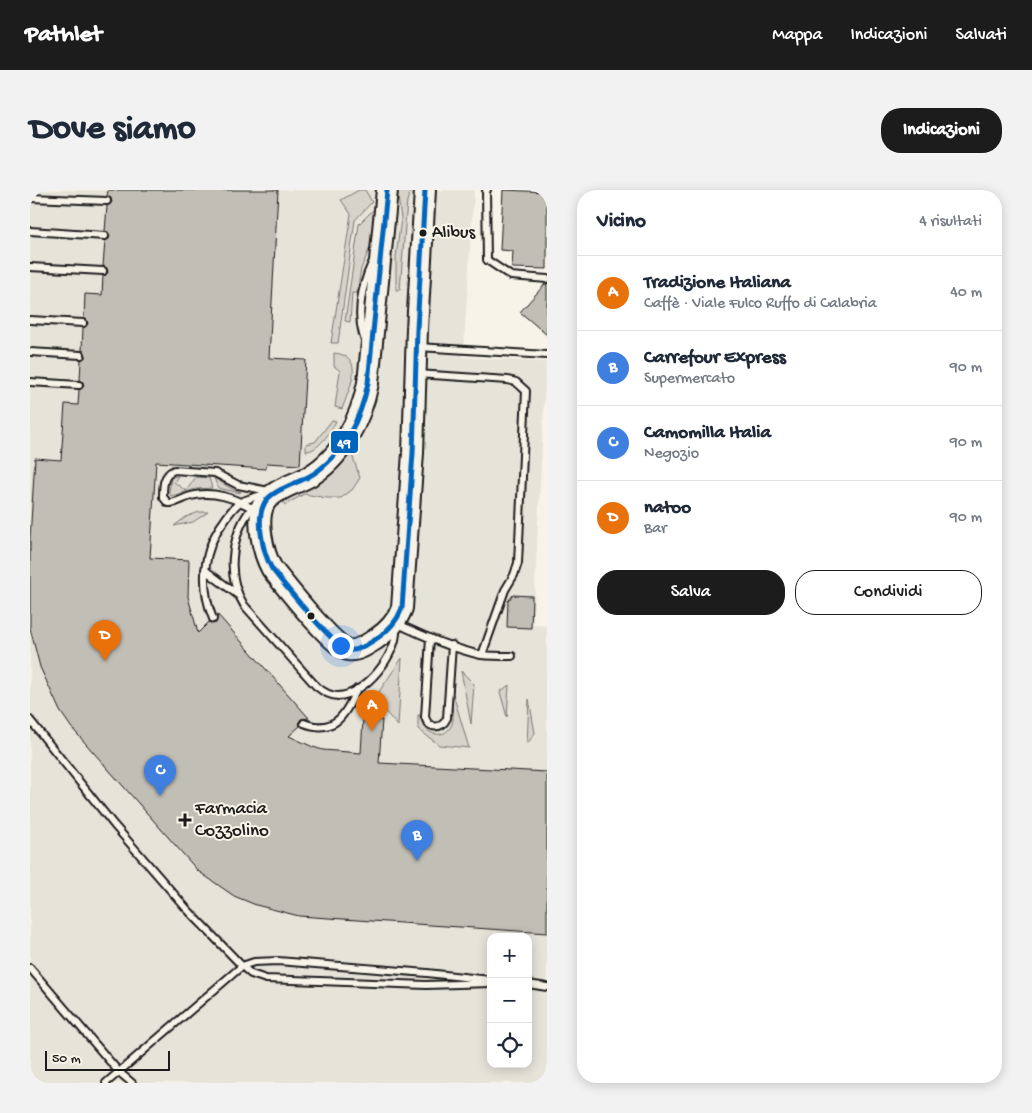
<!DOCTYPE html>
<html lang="it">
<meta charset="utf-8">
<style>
:root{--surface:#fff;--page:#f2f2f3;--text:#1f2937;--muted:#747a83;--line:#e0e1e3;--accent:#1c1c1c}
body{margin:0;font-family:"Gochi Hand",sans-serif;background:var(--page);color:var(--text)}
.controls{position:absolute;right:15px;bottom:15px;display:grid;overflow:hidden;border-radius:10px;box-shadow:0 2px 12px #0003}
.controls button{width:45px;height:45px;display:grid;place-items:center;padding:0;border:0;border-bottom:1px solid var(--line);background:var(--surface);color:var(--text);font:25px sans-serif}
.scale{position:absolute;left:15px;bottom:12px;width:125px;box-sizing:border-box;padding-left:5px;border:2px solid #1c1c1c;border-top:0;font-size:14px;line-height:18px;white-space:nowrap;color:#1c1c1c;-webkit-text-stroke:4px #f7f3e8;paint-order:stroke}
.you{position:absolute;left:310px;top:455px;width:18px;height:18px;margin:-12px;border:4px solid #fff;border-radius:50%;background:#1a73e8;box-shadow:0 0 0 8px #1a73e833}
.badge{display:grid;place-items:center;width:32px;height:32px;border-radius:50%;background:var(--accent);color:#fff;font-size:16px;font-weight:700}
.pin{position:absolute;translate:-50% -41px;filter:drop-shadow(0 1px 2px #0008)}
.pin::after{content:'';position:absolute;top:26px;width:18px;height:15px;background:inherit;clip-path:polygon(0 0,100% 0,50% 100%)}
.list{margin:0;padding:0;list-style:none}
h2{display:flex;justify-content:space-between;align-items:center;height:65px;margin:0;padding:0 20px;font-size:21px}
h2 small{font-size:16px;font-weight:400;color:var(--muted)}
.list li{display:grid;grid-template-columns:32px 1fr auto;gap:15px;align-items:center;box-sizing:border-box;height:75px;padding:0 20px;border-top:1px solid var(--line)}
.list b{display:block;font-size:19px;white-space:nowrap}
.list p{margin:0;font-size:16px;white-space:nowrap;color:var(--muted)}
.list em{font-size:16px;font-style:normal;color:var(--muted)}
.actions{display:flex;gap:10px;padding:15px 20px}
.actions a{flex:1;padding:11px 0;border:1px solid var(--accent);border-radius:20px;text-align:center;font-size:18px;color:var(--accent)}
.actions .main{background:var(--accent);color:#fff}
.icon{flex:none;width:28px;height:28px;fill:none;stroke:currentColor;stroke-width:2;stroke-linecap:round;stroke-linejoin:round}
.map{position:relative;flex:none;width:517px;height:893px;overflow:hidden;border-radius:20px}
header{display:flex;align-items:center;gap:30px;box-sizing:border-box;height:70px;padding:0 25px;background:var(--accent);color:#fff}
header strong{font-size:24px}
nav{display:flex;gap:28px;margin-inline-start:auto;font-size:18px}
.intro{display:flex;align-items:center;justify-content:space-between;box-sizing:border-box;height:120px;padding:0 30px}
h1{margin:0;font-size:35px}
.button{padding:12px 22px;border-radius:20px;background:var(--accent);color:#fff;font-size:18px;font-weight:700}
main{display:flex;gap:30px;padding:0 30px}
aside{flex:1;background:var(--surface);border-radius:20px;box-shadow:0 2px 12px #0003}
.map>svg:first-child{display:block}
</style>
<header>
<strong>Pathlet</strong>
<nav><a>Mappa</a><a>Indicazioni</a><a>Salvati</a></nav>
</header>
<div class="intro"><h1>Dove siamo</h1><a class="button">Indicazioni</a></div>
<main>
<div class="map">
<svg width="517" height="893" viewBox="0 0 517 893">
<rect width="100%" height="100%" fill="#f7f3e8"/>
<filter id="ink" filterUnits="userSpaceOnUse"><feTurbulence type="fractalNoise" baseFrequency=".02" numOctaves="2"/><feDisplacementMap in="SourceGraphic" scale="10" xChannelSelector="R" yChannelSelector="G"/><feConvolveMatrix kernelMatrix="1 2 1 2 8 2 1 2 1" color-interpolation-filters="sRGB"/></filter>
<g filter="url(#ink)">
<path fill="#e6e3d9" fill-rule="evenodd" d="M0,0h444l-11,167 83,5 -13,263 14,1v457h-517zM461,747h37v127h-37z"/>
<g fill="#d7d3cb" stroke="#7a7874">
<path d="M329,0h6l7,12 -17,18 -17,123h-7l20,-129 -10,-14z"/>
<path d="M367,0h14l-4,11 -7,89h-4v-33l5,-39z"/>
<path d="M346,17l-5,38 -10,24 -4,24h-5l-2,29 -5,-1 14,-97z"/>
<path d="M304,163c33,3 15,36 8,56l-7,-2 5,-36 -6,-5z"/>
<path d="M302,230l4,1c-6,11 -17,30 -30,30v-7l9,-2z"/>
<path d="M320,259l10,29 -8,12 -11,8h-14l-23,-4 -19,11 -2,-3 30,-17z"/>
<path d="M146,286h2l-4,6 12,9 10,-14 13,1 3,10 -16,1 -25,7 -2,-3 2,-15z"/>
<path d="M184,288l18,11 9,3 -1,1 -22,-5z"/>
<path d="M169,322h9l-15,10 -19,4 12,-9z"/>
<path d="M372,468l-4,68 -24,-27z"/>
<path d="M431,481l13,13 -3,40z"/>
<path d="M479,495l-2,32 -7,-25z"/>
<path d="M423,504l16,54 -30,-3 -21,-16v-14h2c1,18 24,28 32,9 3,-8 -1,-20 -1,-28z"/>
<path d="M499,509l6,34 -8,11z"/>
</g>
<g fill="#c0beb5" stroke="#1c1c1c">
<path d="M78,0h170l-9,168 37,2 -6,105 -33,-2 -1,6 -110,-7 -6,96 39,2 -1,37 10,36 11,-11 3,2 4,-1 2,-8 91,103 -8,1 -2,3 1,4 -11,10 24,11 10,3 38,3 2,-34 19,1 -3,43 168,9v161l-248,-17 -43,-11 -22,-9 -36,-25 -127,-144 -11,-16 -20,-44 -10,-39v-90l5,-80 26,2 4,-56 13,1 1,-15 5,-4 -1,-4 -3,-2 1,-20 5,-4 -1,-4 -3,-2 1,-22 5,-4 -1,-4 -3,-2 1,-24 17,1 1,-19 3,-1 2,-3 -1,-4 -4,-2 2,-25 4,-2 1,-3 -2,-4 -3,-1 2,-25 5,-4 -1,-4 -4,-2z"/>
<path d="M473,0l44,2v77l-35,-1 1,-17 -13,-1z"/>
<path d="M515,94h2v51l-27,-23z"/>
<path d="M483,405l19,1 -1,32 -24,-1 1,-26z"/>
</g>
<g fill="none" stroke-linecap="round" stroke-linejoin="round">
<g stroke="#1c1c1c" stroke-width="10">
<g id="lane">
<path d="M457,0l-1,1 1,69 24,16 36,3"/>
<path d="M0,8l77,3"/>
<path d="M0,41l75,5"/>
<path d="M0,77l73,4"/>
<path d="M0,130l53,3"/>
<path d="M336,153c-11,-25 -5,-56 6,-80"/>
<path d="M388,157l129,8"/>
<path d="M0,162l51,3"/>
<path d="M387,184l91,6 8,2 10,9 -8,172 -4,12 -9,15 -23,65"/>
<path d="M0,192l49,3"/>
<path d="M227,312c-25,26 -33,71 -13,103l72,81c6,5 13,10 22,10 26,0 60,-42 58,-67"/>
<path d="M225,320c-19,-12 -43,-20 -64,-14 -8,2 -15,8 -23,7l-5,-6c0,-11 0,-22 11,-27l41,3 23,12 31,6"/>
<path d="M175,380l33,25"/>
<path d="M183,429c-13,-33 -11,-69 11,-98 4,-6 9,-13 15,-18 7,-4 17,-6 25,-9"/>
<path d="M366,433c25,12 58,26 85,32 10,1 21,1 31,1"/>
<path d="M400,448l-5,79c4,13 17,12 22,1l5,-73"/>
<path d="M0,530l84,105 72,83 56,58 9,8 15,5 160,6 65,-2"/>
<path d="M274,533c31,12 42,-9 53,-34"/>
<path d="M0,778l89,104 13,11"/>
<path d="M498,794l19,3"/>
<path d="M76,893l136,-117 12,-4 24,-1 149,12 63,7"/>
</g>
</g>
<g stroke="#1c1c1c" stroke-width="24">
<path id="primary" d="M357,0l-19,193c-7,36 -27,76 -60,94 -13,7 -35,13 -43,25 -10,17 -2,51 7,67 11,14 62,78 76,81 9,2 20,-6 28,-11 12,-8 21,-17 26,-31l11,-155 4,-124 8,-139"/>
</g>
<use href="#lane" stroke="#f7f3e8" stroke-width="6"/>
<use href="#primary" stroke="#f7f3e8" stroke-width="20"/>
<g stroke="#f7f3e8" stroke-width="9">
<path id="bus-1" d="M357,0l-19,193c-7,36 -27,76 -60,94 -13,7 -35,13 -43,25 -10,17 -2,51 7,67 11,14 62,78 76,81 9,2 20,-6 28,-11 12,-8 21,-17 26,-31l11,-155 4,-124 8,-139"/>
</g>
<use href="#bus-1" stroke="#0065bd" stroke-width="5"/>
</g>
</g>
<g fill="#1c1c1c" stroke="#f7f3e8" stroke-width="2">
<circle cx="393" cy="43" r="4.5"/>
<circle cx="281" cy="426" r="4.5"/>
<path d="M152.5 622.5h5v5h5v5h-5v5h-5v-5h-5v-5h5z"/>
</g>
<g text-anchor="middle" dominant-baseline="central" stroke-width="4" stroke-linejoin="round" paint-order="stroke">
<g font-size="18" fill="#1c1c1c" stroke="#f7f3e8" text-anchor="start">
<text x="402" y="43">Alibus</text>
</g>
<g font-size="19" fill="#1c1c1c" stroke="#f7f3e8" text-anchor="start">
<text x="165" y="619">Farmacia<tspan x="165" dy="22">Cozzolino</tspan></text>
</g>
</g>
<rect stroke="#f7f3e8" stroke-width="2" x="300" y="240" width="29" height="24" rx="5" fill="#0065bd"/>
<g font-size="14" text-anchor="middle" font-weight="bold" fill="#fff">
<text x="314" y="257">49</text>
</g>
</svg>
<div class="controls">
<button>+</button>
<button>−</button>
<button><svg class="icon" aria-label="locate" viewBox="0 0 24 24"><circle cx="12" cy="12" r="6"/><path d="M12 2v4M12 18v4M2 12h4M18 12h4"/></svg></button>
</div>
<div class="scale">50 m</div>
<div class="you"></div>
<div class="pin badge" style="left:342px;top:541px;background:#e8710a">A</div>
<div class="pin badge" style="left:387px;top:671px;background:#3f7fe0">B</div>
<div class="pin badge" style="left:130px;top:606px;background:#3f7fe0">C</div>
<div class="pin badge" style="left:75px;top:471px;background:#e8710a">D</div>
</div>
<aside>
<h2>Vicino<small>4 risultati</small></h2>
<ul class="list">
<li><span class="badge" style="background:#e8710a">A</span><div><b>Tradizione Italiana</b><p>Caffè · Viale Fulco Ruffo di Calabria</p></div><em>40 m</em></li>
<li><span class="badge" style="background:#3f7fe0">B</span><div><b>Carrefour Express</b><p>Supermercato</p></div><em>90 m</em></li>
<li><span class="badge" style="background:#3f7fe0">C</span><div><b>Camomilla Italia</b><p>Negozio</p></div><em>90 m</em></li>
<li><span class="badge" style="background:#e8710a">D</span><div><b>natoo</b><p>Bar</p></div><em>90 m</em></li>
</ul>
<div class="actions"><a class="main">Salva</a><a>Condividi</a></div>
</aside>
</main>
